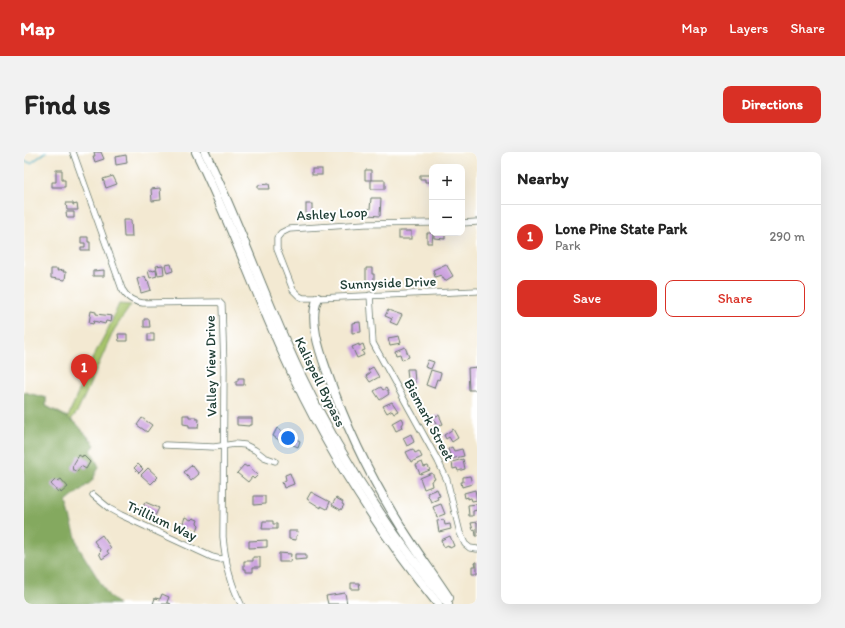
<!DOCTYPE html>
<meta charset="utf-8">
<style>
:root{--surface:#fff;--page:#f2f2f2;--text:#222;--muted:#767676;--line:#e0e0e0;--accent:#d93025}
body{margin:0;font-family:Itim,sans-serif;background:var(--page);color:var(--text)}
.controls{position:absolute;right:12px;top:12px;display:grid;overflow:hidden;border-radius:8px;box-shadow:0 4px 16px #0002}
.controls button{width:36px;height:36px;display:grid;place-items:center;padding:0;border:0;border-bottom:1px solid var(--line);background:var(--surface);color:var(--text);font:20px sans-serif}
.you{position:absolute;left:264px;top:286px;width:14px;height:14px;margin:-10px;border:3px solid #fff;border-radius:50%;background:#1a73e8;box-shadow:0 0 0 6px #1a73e833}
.badge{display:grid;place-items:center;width:26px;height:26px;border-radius:50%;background:var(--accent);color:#fff;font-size:13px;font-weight:700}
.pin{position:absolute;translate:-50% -33px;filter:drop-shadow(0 1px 2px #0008)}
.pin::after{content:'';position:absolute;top:21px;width:14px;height:12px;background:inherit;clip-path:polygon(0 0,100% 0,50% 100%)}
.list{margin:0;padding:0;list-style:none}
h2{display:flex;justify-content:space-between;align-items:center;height:52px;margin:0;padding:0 16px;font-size:17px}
h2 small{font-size:13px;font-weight:400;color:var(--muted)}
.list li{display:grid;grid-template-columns:26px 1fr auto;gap:12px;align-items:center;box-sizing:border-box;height:64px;padding:0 16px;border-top:1px solid var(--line)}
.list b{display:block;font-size:15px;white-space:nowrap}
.list p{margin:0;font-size:13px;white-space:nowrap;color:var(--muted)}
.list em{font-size:13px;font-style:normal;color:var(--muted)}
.actions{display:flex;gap:8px;padding:12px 16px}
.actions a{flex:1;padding:9px 0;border:1px solid var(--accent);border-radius:8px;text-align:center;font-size:14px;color:var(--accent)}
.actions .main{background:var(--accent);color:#fff}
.map{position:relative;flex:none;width:453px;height:452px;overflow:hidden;border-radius:8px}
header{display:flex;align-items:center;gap:24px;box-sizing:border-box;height:56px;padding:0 20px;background:var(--accent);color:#fff}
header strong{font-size:19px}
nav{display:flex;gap:22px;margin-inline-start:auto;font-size:14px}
.intro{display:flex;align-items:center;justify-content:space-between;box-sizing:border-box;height:96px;padding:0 24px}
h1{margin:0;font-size:28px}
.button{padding:10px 18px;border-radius:8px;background:var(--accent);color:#fff;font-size:14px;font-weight:700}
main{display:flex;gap:24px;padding:0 24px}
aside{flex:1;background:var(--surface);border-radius:8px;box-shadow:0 4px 16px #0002}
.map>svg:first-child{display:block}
</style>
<header>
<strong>Map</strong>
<nav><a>Map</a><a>Layers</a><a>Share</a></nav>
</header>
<div class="intro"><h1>Find us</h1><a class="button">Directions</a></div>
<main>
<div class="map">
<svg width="453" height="452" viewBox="0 0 453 452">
<rect width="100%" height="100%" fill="#fff"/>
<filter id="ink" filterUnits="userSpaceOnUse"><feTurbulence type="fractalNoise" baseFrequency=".025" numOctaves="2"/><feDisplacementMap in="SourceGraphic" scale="8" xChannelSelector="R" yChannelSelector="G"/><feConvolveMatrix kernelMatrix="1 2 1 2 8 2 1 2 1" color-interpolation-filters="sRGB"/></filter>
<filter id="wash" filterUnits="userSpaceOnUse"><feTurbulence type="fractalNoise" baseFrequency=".012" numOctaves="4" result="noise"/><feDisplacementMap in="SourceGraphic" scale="16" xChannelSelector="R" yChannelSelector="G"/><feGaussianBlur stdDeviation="0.9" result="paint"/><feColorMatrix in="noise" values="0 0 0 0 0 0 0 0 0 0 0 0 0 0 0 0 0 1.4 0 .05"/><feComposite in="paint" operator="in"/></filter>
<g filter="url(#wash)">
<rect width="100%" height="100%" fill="#f3e9d2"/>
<path fill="#a6c36b" stroke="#628050" d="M95,152l12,1 -17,25 -36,81 -8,10 -46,-29 22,6v8l22,11 24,-58 16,-30z"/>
<path fill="#84a95f" stroke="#52734a" d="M0,240l22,6v8l30,17 19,22 -4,5 8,17 -7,14 -26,21 13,46 29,47 10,9h-94z"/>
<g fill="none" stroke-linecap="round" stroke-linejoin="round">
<path stroke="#42abc2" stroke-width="1.5" d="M0,9l7,2 15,-11"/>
</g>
<g id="blocks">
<g fill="#ca9fde">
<path d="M70,0h7l3,7 -9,3 -2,-6h2z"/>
<path d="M102,3l1,8 -11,2 -1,-8z"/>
<rect x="288" y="17" width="10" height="6"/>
<path d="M32,18h6v10h3v7h-13v-5h4z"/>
<path d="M341,18h6v10h14v9h-14v-9h-6z"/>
<path d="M396,23h11v7h-6v-3h-5z"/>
<path d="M89,24l4,8 -11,4 -3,-9z"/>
<path d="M245,32l1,5h-12v-4z"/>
<path d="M136,36l1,12 -9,1 -1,-12z"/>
<path d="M347,46h10l-1,18 -13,-1 1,-6h2z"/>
<path d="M42,51h7v2l4,-1 1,6h-11z"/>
<rect x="282" y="52" width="6" height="13"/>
<path d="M42,60h8v6h-7z"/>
<path d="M99,68h8l1,17h-8z"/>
<rect x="375" y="79" width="12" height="8"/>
<path d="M403,81h6l-1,10h-5z"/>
<path d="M410,81h11v6l-11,-1z"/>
<path d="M57,85h7v5h2v8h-9v-3h4v-4h-4z"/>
<path d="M147,112l2,7 -6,2 -2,-8z"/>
<path d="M422,112l7,12 -8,5 -4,-6 -6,2 -2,-7z"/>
<path d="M139,113l1,9 -6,1 -2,-9z"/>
<path d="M342,116h6v6h2v10l-8,1z"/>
<path d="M27,117h7l-1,2 7,-1 -1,2h3l-1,8 -14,-2z"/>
<path d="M80,118v6h-11v-5z"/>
<path d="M128,118l1,1 3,-1 1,6 -7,2 -2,-7z"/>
<path d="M121,124l2,6 1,-1 3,9 -10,3 -4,-14z"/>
<path d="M364,158l14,5 -5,10 -7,-3 2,-3 -7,-3z"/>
<path d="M67,159l5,1v2l16,2 -1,6 -5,-1 -1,3 -11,-3 -1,3 -4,-1z"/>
<path d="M120,167h5l1,8h-6z"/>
<path d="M336,170l1,10 -9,1v-10z"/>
<path d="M94,182h9v7h-8z"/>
<rect x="124" y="182" width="6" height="7"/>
<path d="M375,184l2,7 -11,2 -2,-7z"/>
<path d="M335,192v2l4,-2 2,6 -3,1 2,4 -7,3 -5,-11z"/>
<path d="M381,195l4,10 -7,3 -2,-6 -4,1 -1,-4z"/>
<path d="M404,208l6,2 -3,7 -6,-2z"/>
<path d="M349,215l6,10 -9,5 -4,-6 4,-3 -2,-3z"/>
<path d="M453,215v23h-8l-1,-22z"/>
<path d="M383,217h7l1,14h-5v-4h-2z"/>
<path d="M407,218l10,3 -2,7 -2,-1 -3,9 -8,-3z"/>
<path d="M214,226h6v7h-8v-4h2z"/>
<path d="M357,235l2,3 3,-2 3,6 -9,6 -6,-9z"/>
<path d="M368,250l6,9 -4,2 -2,-3 -5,3 -4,-7z"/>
<path d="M159,263h6v2h7v2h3l-1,9h-9v-3l-6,-1z"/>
<path d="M415,263l4,9 -6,3 -4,-10z"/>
<path d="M118,266l10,7 -5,7 -10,-7z"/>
<path d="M213,266h15v7h-3v1l-12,-1z"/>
<path d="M377,266l2,4 -2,3 1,3 -6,3 -4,-8z"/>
<path d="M253,276l15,10 -3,7 -5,-3 -1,1 -10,-7z"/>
<path d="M429,277l5,9 -6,4 -3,-5 -3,2 -2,-4z"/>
<path d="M387,282l3,8 -7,4 -4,-8z"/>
<path d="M270,286l6,3 -2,6 -7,-3z"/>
<path d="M428,295l2,4 8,-2 2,7 -13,3 -3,-10z"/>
<path d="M389,297l2,4 4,-2 3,6 -11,5 -5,-10z"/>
<path d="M55,303l3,2 1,-2 7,7 -4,7 -5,-3 -4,6 -5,-3 1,-1 -1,-1z"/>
<path d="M439,307l2,10 -7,2 -1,-3 -4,1 -1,-7z"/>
<path d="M398,310l2,5 4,-1 2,4 -10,4 -4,-9z"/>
<path d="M114,312l5,5 -4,4 -5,-5z"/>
<path d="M168,313l7,9 -8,7 -7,-9z"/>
<path d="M220,313l3,2 1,-1 10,9 -4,4 -2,-2 -4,5 -11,-9z"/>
<path d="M124,316l10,9 -7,7 -10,-9z"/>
<path d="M266,321l4,11 -10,4 -2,-6 4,-2 -1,-5z"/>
<path d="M408,321l3,6 -4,2 1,5 -8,3 -4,-11z"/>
<path d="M446,324l2,8 -10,3 -1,-5h2v-5z"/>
<path d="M32,327l2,2 3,-2 7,8 -7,6 -1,-2 -2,1 -7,-8z"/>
<path d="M413,337l3,7 -3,1 1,2 -7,3 -4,-9z"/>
<path d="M451,338l2,10 -5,1 -1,-3 -3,1v-2l-3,1 -1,-5z"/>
<path d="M287,340l19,10 -3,7 -6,-3v2l-14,-9z"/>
<path d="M230,344h11v8l-11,1z"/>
<path d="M312,346l7,4 -1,2 2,1 -3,5 -9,-5z"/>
<path d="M121,350l14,6 -4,8 -13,-6z"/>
<path d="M417,352l4,10 -8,3 -4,-10z"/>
<path d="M453,352v6l-4,1v5h-4l-1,-11z"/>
<path d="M161,365l6,3 2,-2 5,2 -1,3 2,2 -2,6 -11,-3 -2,4 -6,-3 3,-7 2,1z"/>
<path d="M420,368l1,5 5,-1 1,5 -12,3 -2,-11z"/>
<path d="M239,369h10v3h4v5h-15z"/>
<path d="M453,370v14h-1l-1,-7 -2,1 -2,-7z"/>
<path d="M265,379h9l-1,5h-1v4l-7,-1z"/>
<path d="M78,383l9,13 -4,3 2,3 -7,5 -3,-6 2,-2 -7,-10z"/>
<path d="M426,384l4,10 -4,2 -2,-3 -4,2 -3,-7z"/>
<path d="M243,388v7l-18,1v-7z"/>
<path d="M255,401l12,1 -1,8h-11z"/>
<path d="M271,402h11v5l-11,1z"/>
<path d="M229,405h7v10h-7v5h-7v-3h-2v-8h9z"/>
<path d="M451,410h2v11h-5v-7h4z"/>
<path d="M327,431h8l1,6h-9z"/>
<path d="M321,441l2,11h-19l-2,-8z"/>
<path d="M138,442l7,3 -2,5 4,2h-18l2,-6 5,1z"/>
</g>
</g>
</g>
<g filter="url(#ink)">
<use href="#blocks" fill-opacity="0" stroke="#69796b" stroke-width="1"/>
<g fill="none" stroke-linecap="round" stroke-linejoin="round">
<g stroke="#69796b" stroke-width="7">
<g id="minor">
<path d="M49,0l49,137c5,9 11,13 21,14l76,-1 3,3 2,63 -1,169c2,23 7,46 18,67"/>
<path d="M408,71l-67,1 -76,5 -8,4 -4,5v11l16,41 6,6 4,2h15l159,-7"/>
<path d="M438,71l15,-1"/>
<path d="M346,143l3,48 65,118 9,19 13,53 5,11 5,4 7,1"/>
<path d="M141,293l49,2 21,-3 10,1 10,5 9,7 11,4"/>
<path d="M69,343l17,14 11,6 91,42 8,2 6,-1"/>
</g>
</g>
<g stroke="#69796b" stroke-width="10">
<g id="highway">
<path d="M172,0c33,67 58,138 89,206 40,89 92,171 153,246"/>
<path d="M181,0c34,70 59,144 92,215 40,85 91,164 151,237"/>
<path d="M294,146c-10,21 2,54 9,74 18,52 41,101 70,148 16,27 35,52 52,78"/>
</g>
</g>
<use href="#minor" stroke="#fff" stroke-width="5.5"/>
<use href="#highway" stroke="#fff" stroke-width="8"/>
</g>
</g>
<g text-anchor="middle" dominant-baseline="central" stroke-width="4" stroke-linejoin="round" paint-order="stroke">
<g font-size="14" fill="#1f3d34" stroke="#fff">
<text transform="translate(308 62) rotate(-3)">Ashley Loop</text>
<text transform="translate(364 131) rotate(-2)">Sunnyside Drive</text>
<text transform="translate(187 214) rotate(-91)">Valley View Drive</text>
<text transform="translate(296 230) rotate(64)">Kalispell Bypass</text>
<text transform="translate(405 268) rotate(62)">Bismark Street</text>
<text transform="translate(138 369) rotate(25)">Trillium Way</text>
</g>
</g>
</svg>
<div class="controls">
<button>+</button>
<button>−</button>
</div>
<div class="you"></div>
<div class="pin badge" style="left:60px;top:235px">1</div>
</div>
<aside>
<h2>Nearby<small></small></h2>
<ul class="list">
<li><span class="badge">1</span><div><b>Lone Pine State Park</b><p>Park</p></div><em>290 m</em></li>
</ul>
<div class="actions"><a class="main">Save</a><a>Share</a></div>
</aside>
</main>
